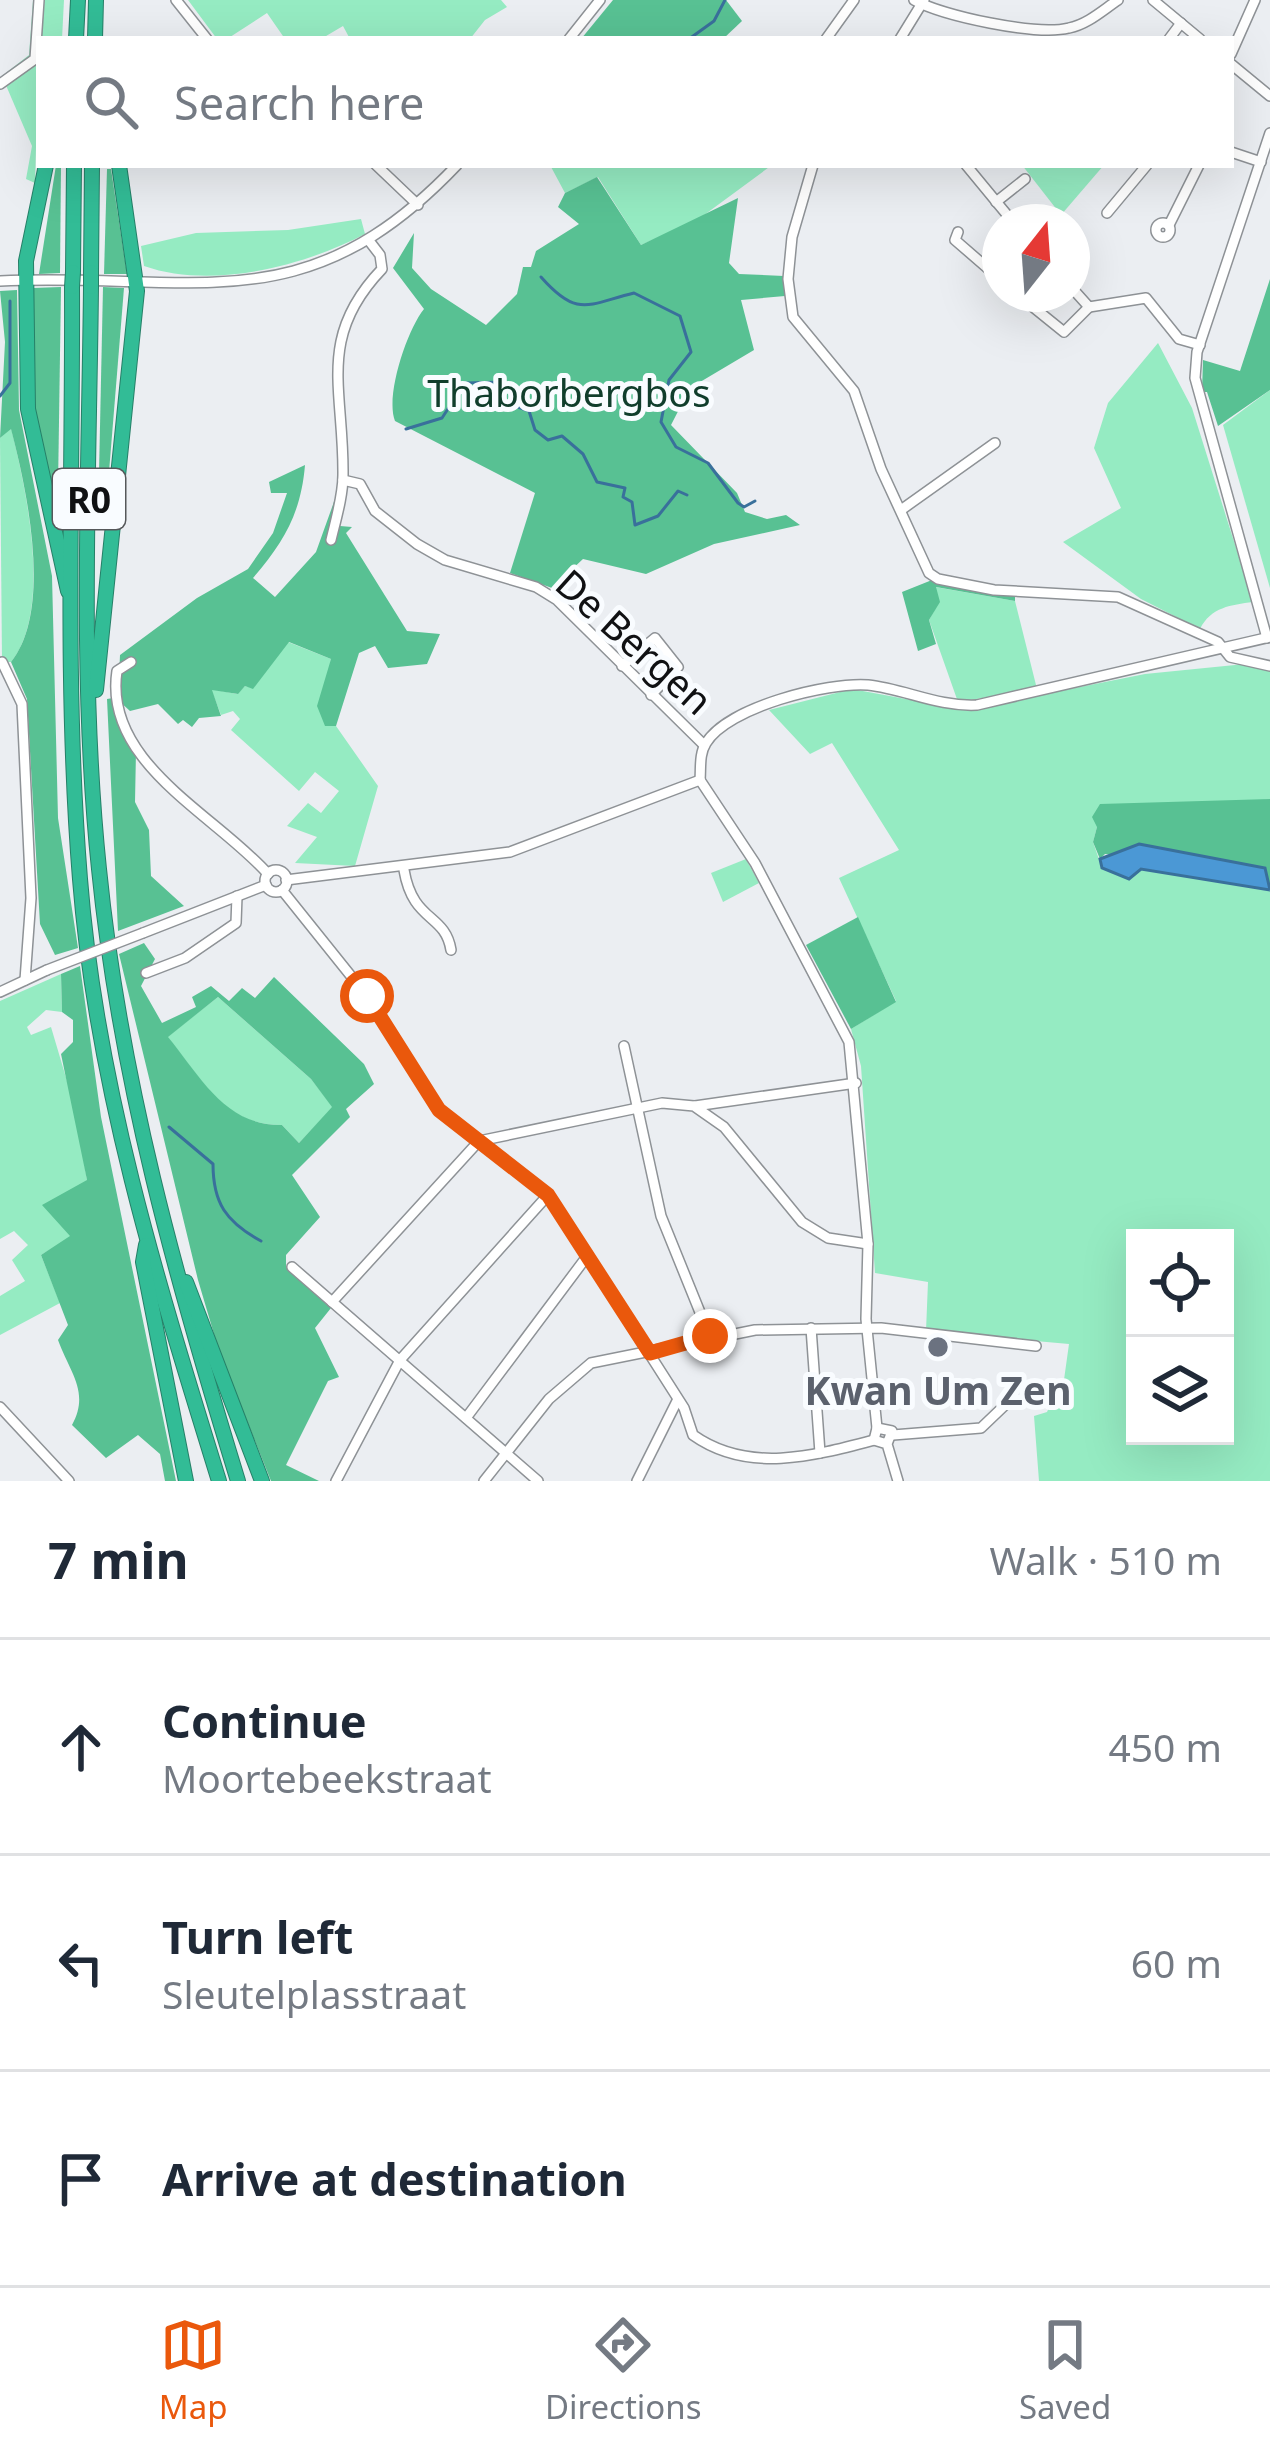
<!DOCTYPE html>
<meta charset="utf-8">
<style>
:root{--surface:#fff;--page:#f6f6f7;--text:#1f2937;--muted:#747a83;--line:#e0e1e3;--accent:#ea580c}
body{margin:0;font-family:"Noto Sans",sans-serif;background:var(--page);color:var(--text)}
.controls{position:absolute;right:36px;bottom:36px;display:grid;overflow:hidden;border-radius:0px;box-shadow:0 12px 48px #0002}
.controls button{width:108px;height:108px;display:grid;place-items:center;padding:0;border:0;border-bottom:3px solid var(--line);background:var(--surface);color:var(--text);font:60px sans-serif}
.compass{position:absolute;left:982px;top:204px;width:108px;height:108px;border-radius:50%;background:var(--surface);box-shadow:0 12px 48px #0002;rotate:17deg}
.stop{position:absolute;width:36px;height:36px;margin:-27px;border:9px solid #ea580c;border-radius:50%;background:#fff}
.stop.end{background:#ea580c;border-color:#fff;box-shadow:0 3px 12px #0008}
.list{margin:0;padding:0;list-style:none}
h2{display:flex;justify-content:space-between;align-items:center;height:156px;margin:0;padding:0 48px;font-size:51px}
h2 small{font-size:39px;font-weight:400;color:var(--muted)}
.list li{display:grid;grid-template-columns:78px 1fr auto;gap:36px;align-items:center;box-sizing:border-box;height:216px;padding:0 48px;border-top:3px solid var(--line)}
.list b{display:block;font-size:45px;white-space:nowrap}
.list p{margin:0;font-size:39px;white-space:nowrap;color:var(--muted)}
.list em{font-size:39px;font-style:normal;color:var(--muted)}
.icon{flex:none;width:66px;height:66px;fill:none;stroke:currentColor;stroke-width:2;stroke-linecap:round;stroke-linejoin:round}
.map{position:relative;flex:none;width:1270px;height:1481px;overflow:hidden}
.search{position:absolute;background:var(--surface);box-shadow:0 12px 48px #0002;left:36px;right:36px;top:36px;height:132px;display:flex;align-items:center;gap:30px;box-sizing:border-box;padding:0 42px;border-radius:0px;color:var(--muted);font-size:45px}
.sheet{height:804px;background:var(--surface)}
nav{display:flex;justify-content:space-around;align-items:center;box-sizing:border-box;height:168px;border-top:3px solid var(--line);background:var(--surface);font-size:33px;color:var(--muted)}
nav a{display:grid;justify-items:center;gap:6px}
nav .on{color:var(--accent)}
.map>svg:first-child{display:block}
</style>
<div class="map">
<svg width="1270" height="1481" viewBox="0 0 1270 1481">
<rect width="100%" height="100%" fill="#ebeef2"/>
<g fill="#95ebc2" fill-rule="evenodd">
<path d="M33,0h31l-2,39h-23l-4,144 -9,-4 6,-33 -30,-70 27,-21z"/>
<path d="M188,0h313l6,7 -22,13 -15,19h-120l-7,-13 -22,13h-36l-18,-26 -40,26h-10z"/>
<path d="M550,165h222l-76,56 -55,24 -43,-68 -33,16z"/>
<path d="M1022,165h82l-43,50z"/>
<path d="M361,219l4,15c-61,32 -153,56 -221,32l-3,-20 55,-13 92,-3z"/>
<path d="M1158,343l34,65 61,194c-22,3 -42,5 -53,27l-59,-30 -78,-57 58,-34 -27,-60 14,-45z"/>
<path d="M1270,390v198l-47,-163z"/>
<path d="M11,428c15,61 42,181 0,234h-9l-2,-224z"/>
<path d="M935,587l80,14 22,88 -79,13 -29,-82 10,-18z"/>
<path d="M288,642l43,17 -6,67h11l42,60 -23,80 -60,-3 22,-26 -30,-11 21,-23 13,10 18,-22 -24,-19 -16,19 -68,-61 9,-11 -7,-8 -12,4 -10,-26 26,5 8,-8 8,2z"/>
<path d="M1245,664l25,4v131l-173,28 -4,15 9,26 27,11 12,-10 129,21v591h-231l-5,-65 13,-4 8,-18h7l7,-50 -143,-13 2,-49 -53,-9 -14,-207 -10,-37 45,-28 -57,-123 60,-28 -67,-107 -22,11 -41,-44 83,-21 113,21 180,-36zM1135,1238h90v198h-90z"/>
<path d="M746,859l13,24 -36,19 -12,-29z"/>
<path d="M61,974l1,38 -16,-2 -19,17 4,8 20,-8 24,81 12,72 -16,57 -30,18 19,48 -60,32v-39l25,-15 -13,-21 16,-15 -14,-14 -14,8v-238z"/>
<path d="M218,997l93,82 22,28 -34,36 -17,-18c-59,1 -80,-47 -115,-88z"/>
</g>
<g fill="#58c193" fill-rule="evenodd">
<path d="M613,0h113l16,21 -19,18h-142z"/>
<path d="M56,165h5l-1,108 -21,1z"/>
<path d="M107,169h4l16,105h-23z"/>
<path d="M597,177l44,68 97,-47 -9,65 10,11 45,2 1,20 -44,4 13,50 -64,38 -19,37 66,68 8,19 22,7 19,-4 14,10 -86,19 -68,30 -63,-15 -31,29 -42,-15 25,-80 -140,-72c-10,-25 12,-91 29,-112l-31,-41 21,-35 -2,35 19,21 55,36 31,-31 6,-27h8l5,-16 43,-27 -21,-17 7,-14z"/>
<path d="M1270,279v111l-52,36 -11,-34h-5l1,-32 37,11z"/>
<path d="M61,287l-3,201h-9l-14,-77 -2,-123z"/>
<path d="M103,287l21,1 -15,184 -10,1z"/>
<path d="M17,290l2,120 33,166 6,242 20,130 -23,7 -15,-31 -13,-225 -16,-37c42,-52 16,-172 0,-233l-11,9 5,-96 -5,-51z"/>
<path d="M305,465c-4,48 -21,77 -52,113l22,19 41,-45 24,-67 5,1 -5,40 12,1 -6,6 61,98 33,3 -13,30 -39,4 -13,-22 -16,7 -23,73h-11l-8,-20 14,-47 -42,-17 -36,47 -8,-3 -7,8 -26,-4 9,26 -22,2 -7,9 -9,-7 -5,4 -20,-20 -28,7 -12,-11 2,-45 77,-57 51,-29 25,-36 14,-40h-16l-2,-11z"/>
<path d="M932,580l83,16v5l-79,-14 4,15 -11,18 7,24 -18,7 -16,-59z"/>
<path d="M113,698l23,53 -1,51 14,28 2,46 33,30 -66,25 -11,-232z"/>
<path d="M1270,799v88l-5,-19 -160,-14 -5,5 -7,-17 4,-15 -5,-10 8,-13z"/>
<path d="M858,917l38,85 -45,27 -45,-84z"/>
<path d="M144,943l11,16 -14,27 21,37 34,-16 -4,-10 19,-11 18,15 13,-13 13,10 19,-21 90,87 10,20 -28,25 4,8 -58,58 28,42 -34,38v12l45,41 -16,20 24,49 -11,4 -42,84 33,16h-48l-52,-130 -21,-71 -79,-326zM218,997l93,82 21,28 -33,36 -17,-18c-57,1 -81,-48 -114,-88z"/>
<path d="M80,966l21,151 75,364h-11l-5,-27 -22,-19 -32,23 -34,-33c18,-33 -2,-52 -14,-85l10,-15 -27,-70 29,-19 -28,-31 45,-25 -26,-126 12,-12v-22l-11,-8 -1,-38z"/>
</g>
<path fill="#4b98d5" stroke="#39709b" stroke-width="3" d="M1139,844l126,24 5,22 -129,-21 -12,10 -27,-11 -2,-9z"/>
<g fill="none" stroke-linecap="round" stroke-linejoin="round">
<g stroke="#39709b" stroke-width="3">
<path d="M689,39l25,-18 11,-21"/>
<path d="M541,277c37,42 47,27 93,16l46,23 11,36 -22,28 -8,42 15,25 32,16 30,40 6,4 11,-6"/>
<path d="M0,396l10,-13v-82"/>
<path d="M406,429l36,-11 23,-35 38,-1 13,8 2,17 11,4 6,19 13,10 14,-4 21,18 14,28 28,6 -2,9 9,5 3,23 23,-9 20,-25 9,4"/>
<path d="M169,1127l44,37c0,39 13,58 48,77"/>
</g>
<g stroke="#8e9296" stroke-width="12">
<g id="minor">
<path d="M176,0l31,39"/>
<path d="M914,0c29,16 122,36 155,28 19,-4 34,-18 49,-28"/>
<path d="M1153,0l47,39"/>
<path d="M569,39l31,-39"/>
<path d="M826,39l28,-39"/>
<path d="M900,39l24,-39"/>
<path d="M1169,39l12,-16"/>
<path d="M1231,54l24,-54"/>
<path d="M1231,64l39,32"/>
<path d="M0,84l35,-25 4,-59"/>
<path d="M1231,152l30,10"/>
<path d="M376,165l42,40"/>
<path d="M813,165l-21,72 -4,42 5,38 61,74 27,78 48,104 9,6 56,11 124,7 100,45 12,15 40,9"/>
<path d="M966,165l47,57"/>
<path d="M996,202l29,-23"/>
<path d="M1107,213l40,-48"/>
<circle cx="1163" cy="230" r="7"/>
<path d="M1169,225l30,-60"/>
<path d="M958,232l-3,8 45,39"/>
<path d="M0,281c196,-9 304,45 457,-116"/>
<path d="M1072,288l17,19 57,-9 33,41 21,6"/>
<path d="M1017,294l47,38 25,-25"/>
<path d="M343,480l17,4 15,27 42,33 28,16 91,27 21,13 147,145"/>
<path d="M901,510l94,-67"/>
<path d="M331,540c5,-21 12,-44 12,-65 1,-86 -27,-137 39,-206l-2,-14 -10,-13"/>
<path d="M1267,638l-72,-260 2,-26 73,-219"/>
<path d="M2,662l20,42 9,194 -6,82"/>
<path d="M131,662l-14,9c-14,92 99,144 151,203"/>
<path d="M622,666l33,-28 23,29 -27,28"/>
<path d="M700,780l55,83 94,179 19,202 -2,75 11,109"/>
<path d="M700,780c1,-12 -1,-26 6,-37 22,-36 121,-61 162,-58 37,4 70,22 109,20l293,-68"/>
<path d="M404,870c9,53 41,43 47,80"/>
<circle cx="276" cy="881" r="11"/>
<path d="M286,880l224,-28 190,-72"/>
<path d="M282,890l85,106 72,114 109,85 136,213 9,27c55,39 121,21 181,5"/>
<path d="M143,933l123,-48"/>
<path d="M146,973l39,-15 51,-35 1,-27"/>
<path d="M0,992l47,-22"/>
<path d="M624,1046l37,170 49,121"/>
<path d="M695,1106l161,-23"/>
<path d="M292,1267l246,214"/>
<path d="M332,1302l147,-161 183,-38 32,3 30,21 78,95 26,16 40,6"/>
<path d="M811,1328l9,125"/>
<path d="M0,1407l69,74"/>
<path d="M466,1418l122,-163"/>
<path d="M893,1435l88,-7 23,-22"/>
<path d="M887,1444l-13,-4 3,-12 15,3 -5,13 11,37"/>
<path d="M336,1481l64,-121 148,-165"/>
<path d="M484,1481l65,-82 42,-36 164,-33 126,-2 155,18"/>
<path d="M637,1481l40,-80"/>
</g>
</g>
<g stroke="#268068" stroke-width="16">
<g id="highway">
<path d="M76,39l2,-39"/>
<path d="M95,39l1,-39"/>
<path d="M46,165l-20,96 2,148 40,182"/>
<path d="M73,272l1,-107"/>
<path d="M91,272l1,-107"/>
<path d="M72,287c1,197 -8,395 8,592 16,206 78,405 139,602"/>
<path d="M91,287c-2,193 -12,390 8,582 21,211 77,410 139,612"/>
<path d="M96,690l41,-399 -18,-126"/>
<path d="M146,1245l-3,17 43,219"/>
<path d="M186,1282l76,199"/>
</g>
</g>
<use href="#minor" stroke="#fff" stroke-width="9"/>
<use href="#highway" stroke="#32bc96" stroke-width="14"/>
<g stroke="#8e9296" stroke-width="12" stroke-linecap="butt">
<path id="minor-bridge" d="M47,970l96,-37"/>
</g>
<g stroke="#268068" stroke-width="16" stroke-linecap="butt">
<g id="highway-bridge">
<path d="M91,272v15"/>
<path d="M72,287l1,-15"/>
</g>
</g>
<use href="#minor-bridge" stroke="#fff" stroke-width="9"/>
<use href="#highway-bridge" stroke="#32bc96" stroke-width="14"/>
</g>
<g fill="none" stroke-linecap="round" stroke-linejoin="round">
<path stroke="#ea580c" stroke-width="15" d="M367,996l72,114 109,85 102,158 60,-17"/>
</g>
<circle fill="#6b7280" stroke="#f9fcff" stroke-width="4.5" cx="938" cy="1347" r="12"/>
<g text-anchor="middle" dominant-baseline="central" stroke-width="10" stroke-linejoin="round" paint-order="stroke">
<rect fill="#f9fcff" stroke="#56585a" stroke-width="3" x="53" y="469" width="72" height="60" rx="9"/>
<g font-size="36" font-weight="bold" fill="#101113">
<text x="89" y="499">R0</text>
</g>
<g font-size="39" fill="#113e2c" stroke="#f9fcff">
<text x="569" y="391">Thaborbergbos</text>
</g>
<g font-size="39" fill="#101113" stroke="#f9fcff">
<text transform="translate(635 641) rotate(42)">De Bergen</text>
</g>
<g font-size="39" font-weight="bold" fill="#5b616d" stroke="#f9fcff">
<text x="938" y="1389">Kwan Um Zen</text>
</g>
</g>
</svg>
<div class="controls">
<button><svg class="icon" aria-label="locate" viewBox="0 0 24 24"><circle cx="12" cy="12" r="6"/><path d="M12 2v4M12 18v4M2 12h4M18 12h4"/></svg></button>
<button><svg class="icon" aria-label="layers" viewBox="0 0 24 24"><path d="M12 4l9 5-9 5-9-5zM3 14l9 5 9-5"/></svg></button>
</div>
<svg class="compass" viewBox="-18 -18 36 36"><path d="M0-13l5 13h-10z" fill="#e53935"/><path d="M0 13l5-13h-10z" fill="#747a83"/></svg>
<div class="stop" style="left:367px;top:996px"></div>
<div class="stop end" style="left:710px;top:1336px"></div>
<div class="search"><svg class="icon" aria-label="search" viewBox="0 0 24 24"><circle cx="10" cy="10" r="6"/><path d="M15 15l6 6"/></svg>Search here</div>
</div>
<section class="sheet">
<h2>7 min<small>Walk · 510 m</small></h2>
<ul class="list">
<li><svg class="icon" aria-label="ahead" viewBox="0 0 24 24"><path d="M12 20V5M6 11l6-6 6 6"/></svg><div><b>Continue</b><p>Moortebeekstraat</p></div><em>450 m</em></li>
<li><svg class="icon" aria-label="left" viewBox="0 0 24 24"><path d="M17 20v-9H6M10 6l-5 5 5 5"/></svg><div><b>Turn left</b><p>Sleutelplasstraat</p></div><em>60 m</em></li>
<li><svg class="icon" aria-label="arrive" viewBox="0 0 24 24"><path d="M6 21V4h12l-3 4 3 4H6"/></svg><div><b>Arrive at destination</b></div></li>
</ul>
</section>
<nav>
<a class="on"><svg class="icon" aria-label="map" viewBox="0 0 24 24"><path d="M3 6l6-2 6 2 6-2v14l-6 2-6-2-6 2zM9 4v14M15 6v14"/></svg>Map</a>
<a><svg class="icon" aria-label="directions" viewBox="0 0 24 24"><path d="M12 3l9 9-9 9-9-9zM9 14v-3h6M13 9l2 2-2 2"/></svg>Directions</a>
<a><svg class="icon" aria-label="saved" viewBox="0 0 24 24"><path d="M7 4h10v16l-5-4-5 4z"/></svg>Saved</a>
</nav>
